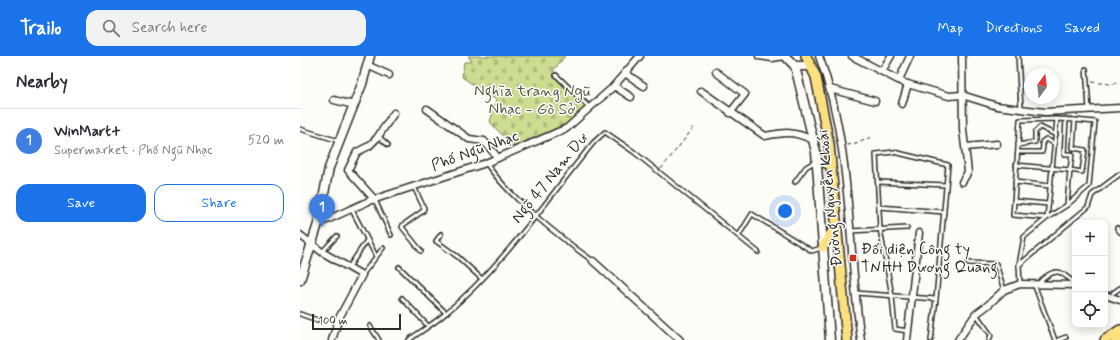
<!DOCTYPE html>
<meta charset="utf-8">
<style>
:root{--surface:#fff;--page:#f2f2f3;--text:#2b2b33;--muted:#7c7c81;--line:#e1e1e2;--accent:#1a73e8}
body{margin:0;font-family:Mynerve,sans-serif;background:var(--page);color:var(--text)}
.controls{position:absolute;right:12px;bottom:12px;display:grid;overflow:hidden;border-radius:8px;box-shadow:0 2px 10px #0003}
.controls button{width:36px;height:36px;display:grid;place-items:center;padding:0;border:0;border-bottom:1px solid var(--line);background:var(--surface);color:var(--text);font:20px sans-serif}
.compass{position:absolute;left:724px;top:12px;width:36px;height:36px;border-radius:50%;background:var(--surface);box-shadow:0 2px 10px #0003;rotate:15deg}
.scale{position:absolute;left:12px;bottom:10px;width:89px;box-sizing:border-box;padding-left:4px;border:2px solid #2b2b2b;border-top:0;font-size:11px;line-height:14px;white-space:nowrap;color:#2b2b2b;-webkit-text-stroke:3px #fdfcf7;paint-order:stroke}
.you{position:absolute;left:485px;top:155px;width:14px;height:14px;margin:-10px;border:3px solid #fff;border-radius:50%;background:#1a73e8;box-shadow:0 0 0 6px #1a73e833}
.badge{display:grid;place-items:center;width:26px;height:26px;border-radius:50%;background:var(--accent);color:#fff;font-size:13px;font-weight:700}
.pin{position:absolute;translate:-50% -33px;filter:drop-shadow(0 1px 2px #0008)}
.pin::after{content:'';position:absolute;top:21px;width:14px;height:12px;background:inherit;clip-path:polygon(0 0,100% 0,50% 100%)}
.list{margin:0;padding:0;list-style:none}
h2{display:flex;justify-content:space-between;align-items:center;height:52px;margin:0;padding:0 16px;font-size:17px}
h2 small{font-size:13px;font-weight:400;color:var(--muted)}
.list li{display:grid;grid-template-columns:26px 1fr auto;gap:12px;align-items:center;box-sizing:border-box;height:64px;padding:0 16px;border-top:1px solid var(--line)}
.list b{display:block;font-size:15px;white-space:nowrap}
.list p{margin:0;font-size:13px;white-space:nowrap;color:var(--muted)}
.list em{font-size:13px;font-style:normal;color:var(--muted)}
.actions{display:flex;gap:8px;padding:12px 16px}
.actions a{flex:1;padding:9px 0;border:1px solid var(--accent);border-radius:12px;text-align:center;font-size:14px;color:var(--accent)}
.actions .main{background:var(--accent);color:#fff}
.icon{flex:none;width:22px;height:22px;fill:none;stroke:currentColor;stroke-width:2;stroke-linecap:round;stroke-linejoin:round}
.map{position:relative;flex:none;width:820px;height:284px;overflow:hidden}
header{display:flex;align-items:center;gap:24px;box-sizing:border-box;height:56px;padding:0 20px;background:var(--accent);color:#fff}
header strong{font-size:19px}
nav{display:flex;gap:22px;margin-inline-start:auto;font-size:14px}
.search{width:280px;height:36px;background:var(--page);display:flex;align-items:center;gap:10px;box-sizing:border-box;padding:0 14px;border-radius:12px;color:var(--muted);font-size:15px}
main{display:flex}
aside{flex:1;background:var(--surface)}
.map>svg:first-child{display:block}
</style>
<header>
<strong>Trailo</strong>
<div class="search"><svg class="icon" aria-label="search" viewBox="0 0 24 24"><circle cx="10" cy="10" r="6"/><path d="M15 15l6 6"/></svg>Search here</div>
<nav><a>Map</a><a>Directions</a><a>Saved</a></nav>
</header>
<main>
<aside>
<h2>Nearby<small></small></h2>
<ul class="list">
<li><span class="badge" style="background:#3f7fe0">1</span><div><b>WinMart+</b><p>Supermarket · Phố Ngũ Nhạc</p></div><em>520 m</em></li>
</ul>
<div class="actions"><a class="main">Save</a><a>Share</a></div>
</aside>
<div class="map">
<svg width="820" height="284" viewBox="0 0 820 284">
<defs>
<pattern id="cemetery-stones" width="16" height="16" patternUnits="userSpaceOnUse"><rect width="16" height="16" fill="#ccdd91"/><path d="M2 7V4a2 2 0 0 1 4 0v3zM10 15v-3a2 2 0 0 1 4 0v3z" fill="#afbe7d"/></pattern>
</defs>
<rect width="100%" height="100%" fill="#fdfcf7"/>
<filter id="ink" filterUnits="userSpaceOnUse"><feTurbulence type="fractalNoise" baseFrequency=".025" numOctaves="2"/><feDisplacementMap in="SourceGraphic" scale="8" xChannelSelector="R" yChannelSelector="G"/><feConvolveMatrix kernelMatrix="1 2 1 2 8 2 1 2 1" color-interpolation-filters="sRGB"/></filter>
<g filter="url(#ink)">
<path fill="url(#cemetery-stones)" stroke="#7c845e" d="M168,0h97l-12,15 37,32 -22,21 -54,24 -24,-26 6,-22 -34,-23 2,-15h8z"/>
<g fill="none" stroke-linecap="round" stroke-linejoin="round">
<g stroke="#2b2b2b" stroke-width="6">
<g id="lane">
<path d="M718,0l3,53"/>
<path d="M786,13l3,40"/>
<path d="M256,19l33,32"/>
<path d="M757,63l18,1 -2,28 12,2 -3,22 -12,-2 2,-16h-8l2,-35"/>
<path d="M0,73l39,12"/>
<path d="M78,80l10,9"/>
<path d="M718,89l17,-3v-10l5,-5 16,8"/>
<path d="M718,96h24l1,-6 -1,-4 4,-3 9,5"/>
<path d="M186,107c23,34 73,74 107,98"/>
<path d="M716,109l54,5 -3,35"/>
<path d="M495,126l11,-15 10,-6"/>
<path d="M578,126l68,3"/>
<path d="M715,126l35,4"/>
<path d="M114,131l10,21 -1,3 -20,14 -1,2 19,24"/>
<path d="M75,144l16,35"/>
<path d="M714,145l34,3"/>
<path d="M579,151l65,5"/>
<path d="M52,154l24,46"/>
<path d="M817,172l3,4"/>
<path d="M550,175l57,-3"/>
<path d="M141,178l-5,7 22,16 24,22"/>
<path d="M439,179l13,-21 60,37 9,-3"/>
<path d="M22,196l15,-16"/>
<path d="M668,207l28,1 8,26"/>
<path d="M719,209l5,-28 23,-19 10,-99 -37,1 -7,95 34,3 20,-13 22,-19 6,-64 -20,-2"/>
<path d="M49,211l18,-27"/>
<path d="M99,211l47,46"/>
<path d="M62,219l21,-27"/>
<path d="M720,228l-1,-19 69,-58 4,-12 28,-21"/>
<path d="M734,228l21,56"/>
<path d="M738,228c4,-5 15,-15 23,-11 5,2 8,7 14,9"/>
<path d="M556,237l80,6 -5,41"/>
<path d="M813,237l7,-5"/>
<path d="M102,242l26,28"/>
<path d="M0,258l17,6"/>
<path d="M676,258l15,21 -2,5"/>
<path d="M70,270l9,14"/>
<path d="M608,275l-13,-2 -3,-33 -12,-67 -4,-75 18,-2 54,13 -12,134"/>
<path d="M109,284c12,-9 26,-17 37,-27 58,-48 100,-113 148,-171l11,-10 29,20 124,100"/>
<path d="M758,284l8,-3"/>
</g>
</g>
<g stroke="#2b2b2b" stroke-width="9">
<g id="street">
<path d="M459,0l13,2 13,-2"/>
<path d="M519,0c34,91 28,189 42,284"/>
<path d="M552,0l52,27 45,13 13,-1 35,11 48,6 75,-4"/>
<path d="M662,0l1,74 5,42 -6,10"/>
<path d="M67,9l22,10"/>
<path d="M582,15l9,-15"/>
<path d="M416,16l29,22 -15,19"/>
<path d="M325,17l19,13"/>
<path d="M599,24l11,-24"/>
<path d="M314,30l17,11"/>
<path d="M530,33l45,12"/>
<path d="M401,35l64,45c21,-4 28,-5 48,4"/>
<path d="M34,44l20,5"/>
<path d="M602,48l6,-20"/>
<path d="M127,53l42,30 15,2 14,17"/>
<path d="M666,91l31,-3"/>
<path d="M517,105l15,6"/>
<path d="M75,144l-27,-30 9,-18 12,-6 8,-8 17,-25"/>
<path d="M18,168l51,-23 117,-38 81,-35 45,-40 28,-32"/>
<path d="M0,179l22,17 40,23 -23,43 -7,22"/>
<path d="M293,205l87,79"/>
<path d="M805,239l15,5"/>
<path d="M607,284l12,-107"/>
<path d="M658,284l18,-26 12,-9 16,-15 16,-6 55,1"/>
</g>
</g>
<g stroke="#2b2b2b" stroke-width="11">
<g id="secondary">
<path d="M485,0l10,10h14"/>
<path d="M495,10l21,86 14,188"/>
<path d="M0,224l18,-56 11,-56 33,-84 8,-28"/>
</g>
</g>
<g stroke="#2b2b2b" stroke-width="12">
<g id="primary">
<path d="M506,0l10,21 13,67 18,196"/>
<path d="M523,191l14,-23"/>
<path d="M805,284l15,-10"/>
</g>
</g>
<g stroke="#2b2b2b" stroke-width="14">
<path id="highway" d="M816,284l4,-3"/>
</g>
<g stroke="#2b2b2b" stroke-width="1" stroke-dasharray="4 3" stroke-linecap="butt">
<path d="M792,26l17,2 11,-1"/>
<path d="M547,89l9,-1 15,-7"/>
<path d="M361,113l34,-43"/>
</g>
<use href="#lane" stroke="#fdfcf7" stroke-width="3"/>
<use href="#street" stroke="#fdfcf7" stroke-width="6"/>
<use href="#secondary" stroke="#fdfcf7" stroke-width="8"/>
<use href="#primary" stroke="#fce080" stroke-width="9"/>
<use href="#highway" stroke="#fce080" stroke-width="11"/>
</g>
</g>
<rect fill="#c8321e" stroke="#fdfcf7" stroke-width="1.5" x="549" y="198" width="8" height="8" rx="2"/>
<g text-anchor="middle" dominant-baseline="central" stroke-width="3" stroke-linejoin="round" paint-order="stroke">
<g font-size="16" fill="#535844" stroke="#fdfcf7">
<text x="232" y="35">Nghĩa trang Ngũ<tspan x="232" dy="18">Nhạc - Gò Sở</tspan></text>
</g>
<g font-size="16" fill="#2b2b2b" stroke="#fdfcf7">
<text transform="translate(175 95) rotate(-20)">Phố Ngũ Nhạc</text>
<text transform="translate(250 122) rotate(-51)">Ngõ 47 Nam Dư</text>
<text transform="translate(530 142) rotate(-96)">Đường Nguyễn Khoái</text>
</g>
<g font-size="16" fill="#2b2b2b" stroke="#fdfcf7" text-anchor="start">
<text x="561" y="193">Đối diện Công ty<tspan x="561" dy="18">TNHH Dương Quang</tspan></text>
</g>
</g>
</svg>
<div class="controls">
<button>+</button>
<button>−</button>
<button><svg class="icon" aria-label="locate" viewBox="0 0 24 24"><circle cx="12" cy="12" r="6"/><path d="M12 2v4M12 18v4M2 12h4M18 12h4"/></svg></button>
</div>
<svg class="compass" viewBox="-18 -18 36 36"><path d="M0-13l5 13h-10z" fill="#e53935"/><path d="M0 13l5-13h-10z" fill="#7c7c81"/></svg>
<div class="scale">100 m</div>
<div class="you"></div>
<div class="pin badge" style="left:22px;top:171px;background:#3f7fe0">1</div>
</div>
</main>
